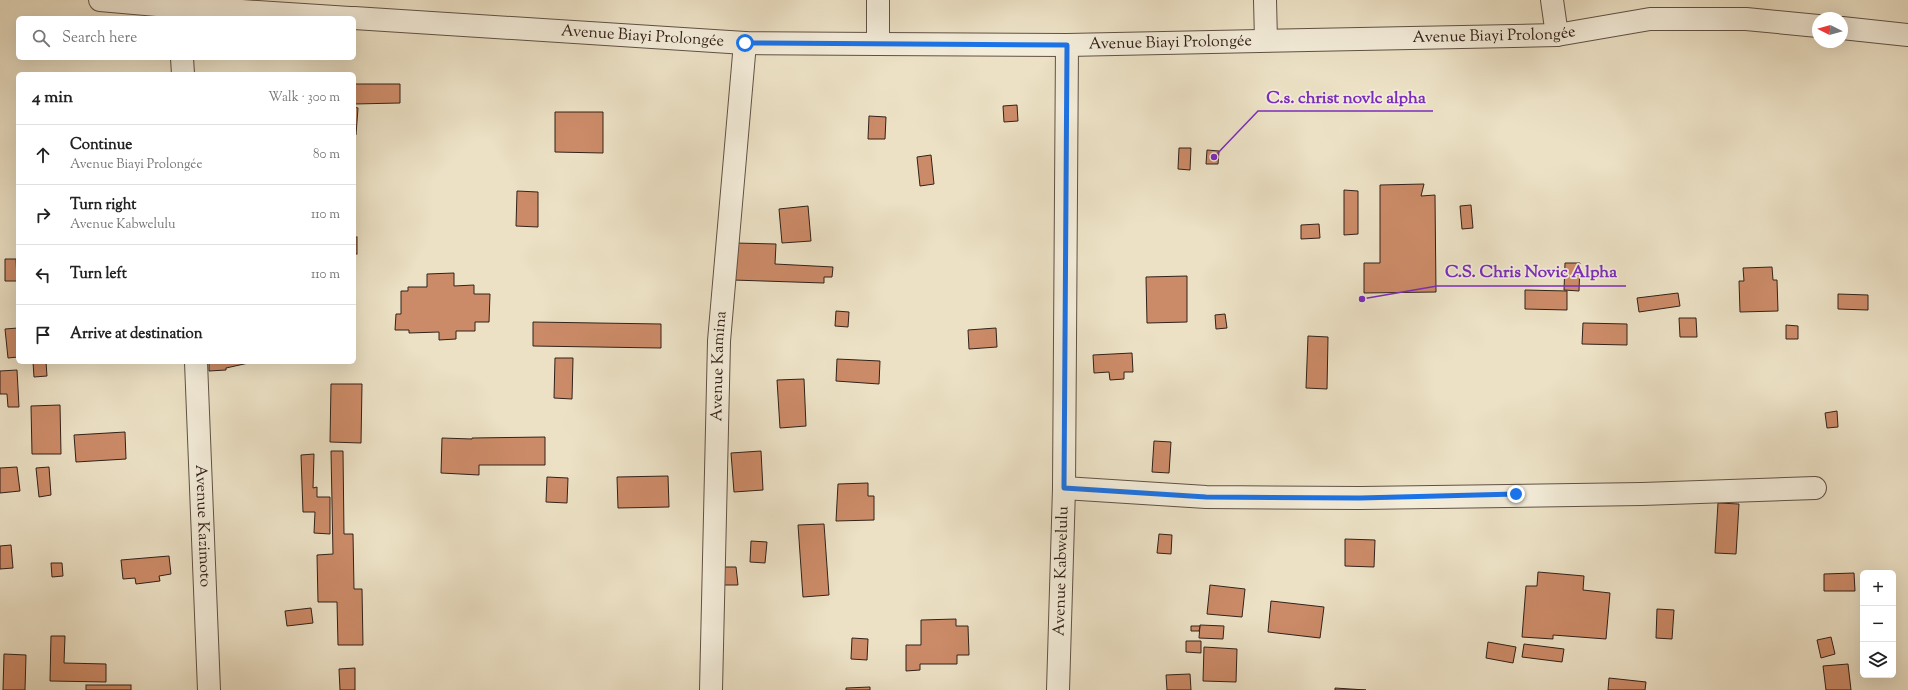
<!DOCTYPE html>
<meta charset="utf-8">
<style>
:root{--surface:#fff;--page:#f6f6f6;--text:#222;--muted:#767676;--line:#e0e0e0}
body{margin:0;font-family:"Sorts Mill Goudy",serif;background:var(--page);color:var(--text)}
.controls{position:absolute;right:12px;bottom:12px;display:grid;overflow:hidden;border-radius:6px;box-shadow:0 4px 16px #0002}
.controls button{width:36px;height:36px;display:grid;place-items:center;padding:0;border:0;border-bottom:1px solid var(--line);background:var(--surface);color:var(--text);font:20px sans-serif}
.compass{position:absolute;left:1812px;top:12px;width:36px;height:36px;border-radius:50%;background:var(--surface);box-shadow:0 4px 16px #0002;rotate:275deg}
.stop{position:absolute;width:12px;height:12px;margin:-9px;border:3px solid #1a73e8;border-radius:50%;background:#fff}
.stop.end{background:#1a73e8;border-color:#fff;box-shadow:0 1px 4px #0008}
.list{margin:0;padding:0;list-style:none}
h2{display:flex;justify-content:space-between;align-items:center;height:52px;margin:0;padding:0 16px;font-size:17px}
h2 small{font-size:13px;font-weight:400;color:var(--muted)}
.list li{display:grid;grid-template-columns:26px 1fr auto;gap:12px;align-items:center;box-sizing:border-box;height:60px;padding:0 16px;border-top:1px solid var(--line)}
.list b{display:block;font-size:15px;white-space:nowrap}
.list p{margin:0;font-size:13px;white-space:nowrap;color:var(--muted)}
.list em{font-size:13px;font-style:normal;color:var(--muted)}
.icon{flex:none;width:22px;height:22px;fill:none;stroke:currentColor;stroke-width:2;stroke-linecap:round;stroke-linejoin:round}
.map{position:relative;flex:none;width:1908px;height:690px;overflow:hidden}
.search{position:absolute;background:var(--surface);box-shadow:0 4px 16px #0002;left:16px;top:16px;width:340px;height:44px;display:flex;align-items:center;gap:10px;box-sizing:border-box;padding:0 14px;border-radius:6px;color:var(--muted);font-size:15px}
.panel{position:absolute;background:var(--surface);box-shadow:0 4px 16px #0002;left:16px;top:72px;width:340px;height:292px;border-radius:6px}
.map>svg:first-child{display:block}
</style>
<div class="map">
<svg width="1908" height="690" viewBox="0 0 1908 690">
<rect width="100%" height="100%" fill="#ece1c5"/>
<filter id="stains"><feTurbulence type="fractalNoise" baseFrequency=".005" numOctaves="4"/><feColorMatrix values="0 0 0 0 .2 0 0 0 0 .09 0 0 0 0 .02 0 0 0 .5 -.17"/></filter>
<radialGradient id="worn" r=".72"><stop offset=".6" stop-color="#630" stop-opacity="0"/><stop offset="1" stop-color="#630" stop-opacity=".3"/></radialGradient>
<g fill="#cc8b68" stroke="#322119">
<path d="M354,84h46v19l-46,1z"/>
<path d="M1017,105l1,16 -14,1 -1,-16z"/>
<path d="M354,107l4,1 -2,27 -2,-1z"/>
<path d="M555,112h48v41l-48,-1z"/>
<path d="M869,116l17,1 -1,22h-17z"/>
<path d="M1179,148h12l-1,22 -12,-1z"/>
<path d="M1207,150l12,1 -1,13h-12z"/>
<path d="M931,155l3,29 -14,2 -3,-29z"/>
<path d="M1424,184l-3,12 14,-1 1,97 -72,1v-30h16v-78z"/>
<path d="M1344,190l14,1v43l-14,1z"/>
<path d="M517,191l21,1v35l-22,-1z"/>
<path d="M1471,205l2,23 -11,1 -2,-23z"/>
<path d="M808,206l3,35 -29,2 -3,-34z"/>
<path d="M1319,224l1,14 -19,1v-14z"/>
<rect x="354" y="237" width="3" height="17"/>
<path d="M735,243l41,1 -1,20 58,3 -1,10h-8v6l-91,-3z"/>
<path d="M5,259h11l1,22h-12z"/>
<path d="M1565,263h15l-1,28 -15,-1z"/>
<path d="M1772,267l1,13h4l1,31 -38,1 -1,-31h5l-1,-13z"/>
<path d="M454,273v13l20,-1v9h16l-1,28h-14v9h-19v8l-17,1v-8l-30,1v-3h-14l1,-16h5v-23h7v-4h19v-13z"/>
<path d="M1187,276v46l-40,1 -1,-46z"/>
<path d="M1525,290l42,1v19l-42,-1z"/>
<path d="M1678,293l2,13 -41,6 -2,-14z"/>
<path d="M1838,294l30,1v15l-30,-1z"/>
<path d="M836,311l13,1 -1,15 -13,-1z"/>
<path d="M1225,314l2,14 -11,1 -1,-14z"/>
<path d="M1679,318h17l1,19h-17z"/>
<path d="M533,322l128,2v24l-128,-2z"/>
<path d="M1583,323l44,1v21l-45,-1z"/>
<path d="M1786,325l12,1v13h-12z"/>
<path d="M18,328v29l-10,1 -3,-29z"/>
<path d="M996,328l1,19 -28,2 -1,-19z"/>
<path d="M1308,336l20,1 -1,52 -21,-1z"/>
<path d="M1132,353l1,19h-9v7l-14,1 -1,-8 -15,1 -1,-18z"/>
<path d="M555,358h18l-1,41 -18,-1z"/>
<path d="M837,359l43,2 -1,23 -43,-3z"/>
<path d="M33,362h13l1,14 -13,1z"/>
<path d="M209,362h44l-27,6v2l-17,1z"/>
<path d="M17,370l2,37h-11l-1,-13h-7v-23z"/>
<path d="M804,379l2,47 -26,2 -3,-48z"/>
<path d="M331,384h31l-1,59 -31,-1z"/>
<path d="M60,405l1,49h-29l-1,-48z"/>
<path d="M1837,411l1,16 -11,1 -2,-15z"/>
<path d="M125,432l1,27 -50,3 -2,-27z"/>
<path d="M545,437v28h-66v10l-38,-2 1,-35 30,1v-1z"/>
<path d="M1154,441l17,1 -2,31 -17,-1z"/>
<path d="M331,451h12l1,83h9l1,55h8l1,56h-25l-1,-43h-19l-1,-47 16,-1z"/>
<path d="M761,451l2,39 -29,2 -3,-39z"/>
<path d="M314,454l-1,34 4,-1v10h13v37l-16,-1 1,-21h-12l-2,-57z"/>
<path d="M17,467l3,24 -20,2v-25z"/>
<path d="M49,467l2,28 -12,2 -3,-29z"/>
<path d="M668,476l1,31 -51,1 -1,-31z"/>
<path d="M547,477l21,1 -1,25 -21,-1z"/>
<path d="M868,483v13h6v24l-38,1 2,-37z"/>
<path d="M1718,503l21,1 -3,50 -21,-1z"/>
<path d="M824,524l5,71 -26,2 -5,-72z"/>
<path d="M1159,534l13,1 -1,19 -14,-1z"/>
<path d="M1345,539l30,1 -1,27 -29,-1z"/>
<path d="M751,541l16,1 -2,21 -15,-1z"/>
<path d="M11,545l2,23 -13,1v-23z"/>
<path d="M169,556l2,18 -12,2 1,5 -24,3 -1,-6 -12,1 -2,-19z"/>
<path d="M51,563h11l1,13 -11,1z"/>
<path d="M723,567h13l2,18h-14z"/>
<path d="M1538,572l46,4 -1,14 27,3 -4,46 -53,-4v4l-31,-2 4,-51h11z"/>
<path d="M1854,573l1,18h-31v-17z"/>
<path d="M1210,585l35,4 -3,28 -35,-3z"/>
<path d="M1271,601l53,6 -4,31 -52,-6z"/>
<path d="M311,608l2,15 -26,3 -2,-15z"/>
<path d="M1657,609l17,1 -2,29 -16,-1z"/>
<path d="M956,619v7h12l1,29h-12v9h-37v6l-14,1v-26h15v-25z"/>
<path d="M1200,625l24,1 -1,13 -24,-1z"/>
<path d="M1191,626h9l-1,5h-8z"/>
<path d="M51,636h14l-1,27 42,1v18l-56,-1z"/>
<path d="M1831,637l4,17 -14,4 -4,-18z"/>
<path d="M852,638l16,1 -1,21 -16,-1z"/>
<path d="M1186,641h15v12l-15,-1z"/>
<path d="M1488,642l28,5 -3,16 -27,-5z"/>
<path d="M1524,644l40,5 -2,13 -40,-5z"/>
<path d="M1204,647l33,2 -1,33 -33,-1z"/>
<path d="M4,654l22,1 -1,35h-22z"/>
<path d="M1848,664l3,26h-25l-3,-24z"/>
<path d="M355,668v22h-15l-1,-21z"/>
<path d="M1190,674l1,16h-24l-1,-15z"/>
<path d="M1609,678l37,4 -1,8h-37z"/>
<rect x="86" y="685" width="45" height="5"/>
<path d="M870,687v3h-24v-2z"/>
<path d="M1335,688l31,2h-31z"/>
</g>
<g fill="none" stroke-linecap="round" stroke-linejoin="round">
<g stroke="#605144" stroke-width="24">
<g id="minor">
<path d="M878,0v44"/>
<path d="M1265,0l1,40"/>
<path d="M1552,0l5,35"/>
<path d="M182,58l1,16"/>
<path id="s1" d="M196,362l13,328"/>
<path d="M1064,488l142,9 154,1 282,-4 173,-6"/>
<path id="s2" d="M711,690l8,-349 26,-298"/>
<path id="s3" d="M1058,690l6,-202 3,-443"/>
</g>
</g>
<g stroke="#605144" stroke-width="24">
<g id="tertiary">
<path d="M100,0l80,7 170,11"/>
<path id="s4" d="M354,18l391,25 133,1 189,1 490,-10 93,-16h96l72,7"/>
<path d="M1842,28l66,7"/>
</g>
</g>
<use href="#minor" stroke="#f3ecd9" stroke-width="22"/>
<use href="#tertiary" stroke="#f3ecd9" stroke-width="22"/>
</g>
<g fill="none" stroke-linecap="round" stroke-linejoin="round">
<path stroke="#1a73e8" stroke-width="5" d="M745,43l322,2 -3,443 142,9 154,1 156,-4"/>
</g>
<g text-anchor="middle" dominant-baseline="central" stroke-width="3.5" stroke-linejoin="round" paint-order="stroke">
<g font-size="16" fill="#322119" stroke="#f3ecd9">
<text stroke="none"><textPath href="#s4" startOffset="1141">Avenue Biayi Prolongée</textPath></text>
<text stroke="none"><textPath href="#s4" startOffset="289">Avenue Biayi Prolongée</textPath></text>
<text stroke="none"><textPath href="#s4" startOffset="817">Avenue Biayi Prolongée</textPath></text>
<text stroke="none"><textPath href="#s2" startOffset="324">Avenue Kamina</textPath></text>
<text stroke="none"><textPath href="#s1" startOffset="164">Avenue Kazimoto</textPath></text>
<text stroke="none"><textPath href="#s3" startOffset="119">Avenue Kabwelulu</textPath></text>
</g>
</g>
<path fill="none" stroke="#7b2cbf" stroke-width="1.5" d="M1214 157L1258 111H1433M1362 299L1437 286H1626"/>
<g fill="#7b2cbf" stroke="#f3ecd9" stroke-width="1.5">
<circle cx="1214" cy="157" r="4"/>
<circle cx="1362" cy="299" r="4"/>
</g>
<g font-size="17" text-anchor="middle" font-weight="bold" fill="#7b2cbf" stroke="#f3ecd9" stroke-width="3.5" stroke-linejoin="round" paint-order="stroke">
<text x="1346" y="103">C.s. christ novlc alpha</text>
<text x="1531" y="277">C.S. Chris Novic Alpha</text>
</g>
<rect width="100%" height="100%" filter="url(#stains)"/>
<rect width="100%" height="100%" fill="url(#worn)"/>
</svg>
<div class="controls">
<button>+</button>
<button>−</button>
<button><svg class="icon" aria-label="layers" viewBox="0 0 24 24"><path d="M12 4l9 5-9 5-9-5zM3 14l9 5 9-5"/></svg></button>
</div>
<svg class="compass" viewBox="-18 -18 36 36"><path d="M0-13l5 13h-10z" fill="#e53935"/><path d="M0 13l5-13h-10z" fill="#767676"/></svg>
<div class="stop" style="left:745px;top:43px"></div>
<div class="stop end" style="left:1516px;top:494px"></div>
<div class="search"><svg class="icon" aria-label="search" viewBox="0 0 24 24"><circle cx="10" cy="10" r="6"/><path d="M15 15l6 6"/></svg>Search here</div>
<section class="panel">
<h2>4 min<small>Walk · 300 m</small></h2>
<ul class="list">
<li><svg class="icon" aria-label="ahead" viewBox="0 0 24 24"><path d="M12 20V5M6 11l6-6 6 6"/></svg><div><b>Continue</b><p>Avenue Biayi Prolongée</p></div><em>80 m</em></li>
<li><svg class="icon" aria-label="right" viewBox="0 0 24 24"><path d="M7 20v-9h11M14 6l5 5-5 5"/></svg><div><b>Turn right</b><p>Avenue Kabwelulu</p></div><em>110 m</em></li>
<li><svg class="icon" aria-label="left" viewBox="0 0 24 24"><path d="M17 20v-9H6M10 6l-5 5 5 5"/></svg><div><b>Turn left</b></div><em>110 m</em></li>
<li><svg class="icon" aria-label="arrive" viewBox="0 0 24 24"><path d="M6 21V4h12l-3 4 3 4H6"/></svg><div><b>Arrive at destination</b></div></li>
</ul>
</section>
</div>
